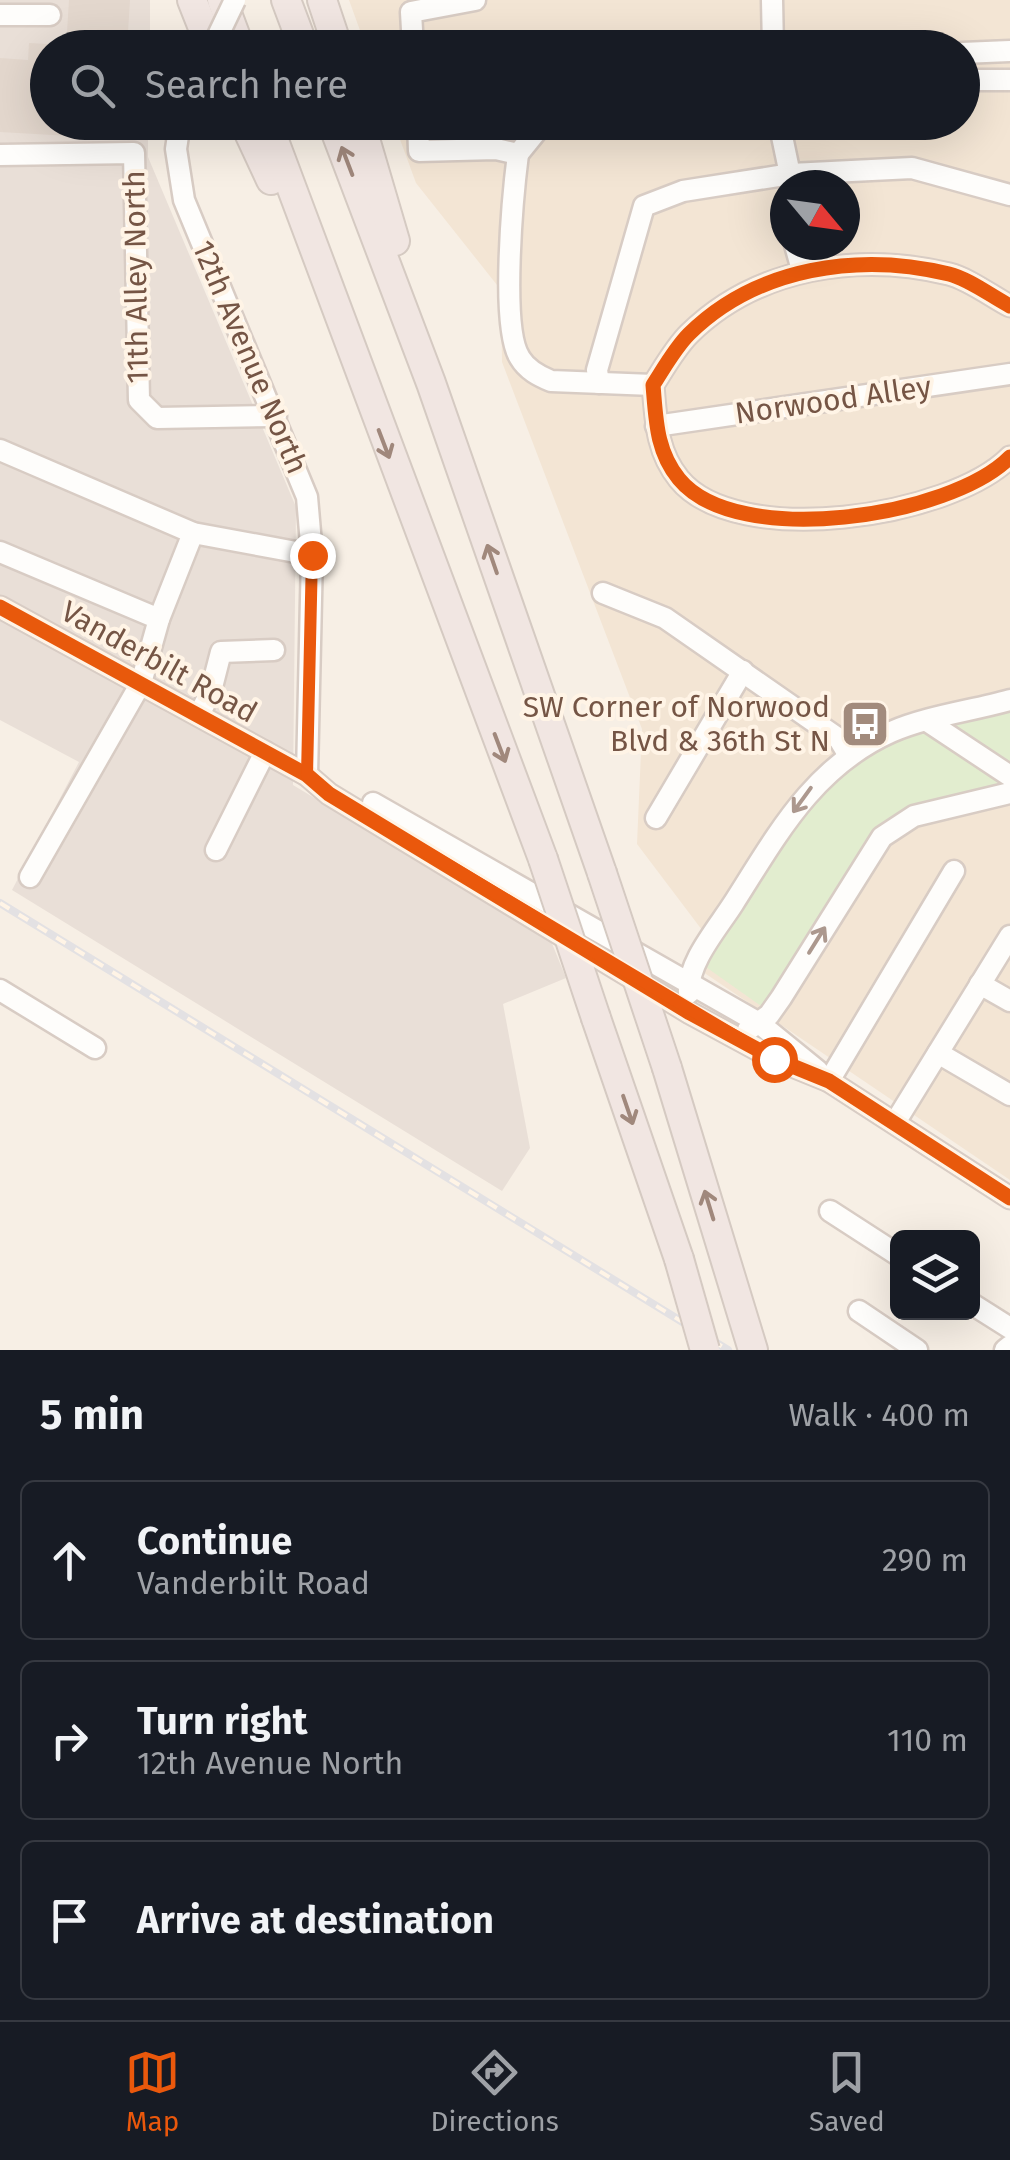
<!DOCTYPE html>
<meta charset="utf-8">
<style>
:root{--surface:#171b24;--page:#20242c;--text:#f1f3f6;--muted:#9ea1a6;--line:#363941;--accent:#ea580c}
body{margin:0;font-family:"Fira Sans",sans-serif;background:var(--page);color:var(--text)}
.controls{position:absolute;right:30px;bottom:30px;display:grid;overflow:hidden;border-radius:15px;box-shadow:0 10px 40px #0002}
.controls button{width:90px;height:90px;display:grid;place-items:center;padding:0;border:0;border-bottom:2px solid var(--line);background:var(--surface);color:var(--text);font:50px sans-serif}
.compass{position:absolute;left:770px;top:170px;width:90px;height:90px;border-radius:50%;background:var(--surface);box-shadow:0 10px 40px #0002;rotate:119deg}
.stop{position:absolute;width:30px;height:30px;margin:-22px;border:8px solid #ea580c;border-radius:50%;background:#fff}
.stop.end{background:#ea580c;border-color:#fff;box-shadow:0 2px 10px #0008}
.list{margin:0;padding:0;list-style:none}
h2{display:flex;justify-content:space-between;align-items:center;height:130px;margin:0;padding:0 40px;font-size:42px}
h2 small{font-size:32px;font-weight:400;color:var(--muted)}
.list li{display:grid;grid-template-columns:65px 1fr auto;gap:30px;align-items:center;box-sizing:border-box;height:160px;margin:0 20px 20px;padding:0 20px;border:2px solid var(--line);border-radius:15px}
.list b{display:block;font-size:38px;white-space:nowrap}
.list p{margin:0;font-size:32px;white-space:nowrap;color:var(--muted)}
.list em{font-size:32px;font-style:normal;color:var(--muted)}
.icon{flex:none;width:55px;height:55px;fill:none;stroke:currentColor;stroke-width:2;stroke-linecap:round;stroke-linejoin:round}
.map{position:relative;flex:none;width:1010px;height:1350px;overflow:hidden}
.search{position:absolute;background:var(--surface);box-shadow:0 10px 40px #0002;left:30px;right:30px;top:30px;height:110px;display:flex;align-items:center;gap:25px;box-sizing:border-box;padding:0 35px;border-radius:55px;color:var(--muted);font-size:38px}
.sheet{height:670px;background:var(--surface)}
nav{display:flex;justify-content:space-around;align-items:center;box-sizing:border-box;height:140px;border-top:2px solid var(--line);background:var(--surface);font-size:28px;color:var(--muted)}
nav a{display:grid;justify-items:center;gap:5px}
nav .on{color:var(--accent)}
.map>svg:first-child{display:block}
</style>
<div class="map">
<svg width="1010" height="1350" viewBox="0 0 1010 1350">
<rect width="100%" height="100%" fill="#f7efe5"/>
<path fill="#f3e5d4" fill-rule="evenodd" d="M349,0h661v1180l-307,-208 -1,-42 -65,-86 5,-115 -140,-367 -1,-72 -85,-107 -22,-60 568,-1v-74l-596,-1zM785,185h60v60h-60z"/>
<path fill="#e9dfd7" d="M0,0h150v47l-102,1v74l100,1v34l148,350 -3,278 258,156 15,37 -63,26 27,144 -28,43 -490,-301 67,-128 -79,-42z"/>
<path fill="#e2edcf" d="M1010,704v81l-97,24 -152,197 -58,-41c42,-65 86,-158 148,-204 45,-32 107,-42 159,-57z"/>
<g fill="#e3d7cd">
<path d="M69,0h61l-3,48h-61z"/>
<path d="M29,43l19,1v78h22v14l-70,-4v-74l28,2z"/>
</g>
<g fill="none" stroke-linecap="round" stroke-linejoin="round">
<g stroke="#d8ccc4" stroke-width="25">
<g id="minor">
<path d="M772,0l1,48"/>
<path d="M0,15h50"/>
<path d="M413,48l-2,-36 64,-12"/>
<path d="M962,53l48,-2"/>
<path d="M962,80h48"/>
<path d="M180,122l-4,27 8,51 123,297 5,58 -5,220"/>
<path d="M418,122l1,29 77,-2 22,5"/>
<path d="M779,122l13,62"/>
<path d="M518,154c-5,39 -18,174 2,204 7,12 19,18 31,23l102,4"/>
<path d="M518,154l26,-32"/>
<path d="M0,155l134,-2 5,247 18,18 119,-2"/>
<path d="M795,245l7,25"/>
<path d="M1010,306c-19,-10 -41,-27 -61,-32 -90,-22 -192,-7 -260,60 -14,14 -25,34 -36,51 3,34 3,66 26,94 58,71 272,38 331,-22"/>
<path d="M599,383l-2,-13 47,-164 39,-15 108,-17 121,-6 98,27"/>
<path d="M656,426l354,-52"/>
<path d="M0,450l193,83 119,22"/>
<path d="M0,552l159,67"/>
<path d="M603,593l62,25 174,121 9,15"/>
<path d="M0,607l307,168 22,19 361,219 85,46 54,22 181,117"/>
<path d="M199,715l12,-24 10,-39 53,-2"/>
<path d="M927,721l83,55"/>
<path d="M373,803l386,220 59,48"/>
<path d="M656,818l87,-147"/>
<path d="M216,850l49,-98"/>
<path d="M30,877l111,-194 18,-64 34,-86"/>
<path d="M980,984l30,17"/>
<path d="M0,990l95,58"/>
<path d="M689,993c-2,-30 28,-64 44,-89 44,-69 80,-137 158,-172 37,-16 80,-21 119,-32"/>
<path d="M748,1030l21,-15 12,-17 101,-161 32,-21 96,-23"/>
<path d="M938,1053l72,42"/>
<path d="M829,1081l125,-210"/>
<path d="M896,1121l114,-185"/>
<path d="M830,1211l68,44"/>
<path d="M972,1304l38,24"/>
<path d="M859,1311l58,39"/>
<path d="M1005,1350l5,-4"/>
</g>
</g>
<g stroke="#d5cac2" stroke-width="32">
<g id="highway">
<path d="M192,0l19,48"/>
<path d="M222,0l18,48"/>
<path d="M286,0l18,48"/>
<path d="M322,0l16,48"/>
<path d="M244,122l27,58"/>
<path d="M267,122l276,737"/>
<path d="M332,122l99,261 171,490"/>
<path d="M360,122l35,119"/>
<path d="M596,1018l83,241"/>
<path d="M667,1068l86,282"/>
</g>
</g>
<use href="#minor" stroke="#fefdfb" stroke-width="20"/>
<use href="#highway" stroke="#f1e6e2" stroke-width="28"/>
<g stroke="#e3e1e3" stroke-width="8">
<path id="rail" d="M0,903l728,447"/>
</g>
<use href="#rail" stroke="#fff4e6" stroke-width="4" stroke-dasharray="11" stroke-linecap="butt"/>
<g stroke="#d8ccc4" stroke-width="25" stroke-linecap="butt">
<path id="minor-bridge" d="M212,48l23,-48"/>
</g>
<g stroke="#d5cac2" stroke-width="32" stroke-linecap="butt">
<g id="highway-bridge">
<path d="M543,859l53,159"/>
<path d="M602,873l65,195"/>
<path d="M679,1259l26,91"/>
</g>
</g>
<use href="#minor-bridge" stroke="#fefdfb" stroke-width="20"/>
<use href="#highway-bridge" stroke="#f1e6e2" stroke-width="28"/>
<g stroke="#fff4e6" stroke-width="21">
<g id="cycleway">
<path d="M1010,306c-19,-10 -41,-27 -61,-32 -90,-22 -192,-7 -260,60 -14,14 -25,34 -36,51 3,34 3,66 26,94 58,71 272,38 331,-22"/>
<path d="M0,607l307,168 22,19 361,219 85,46 54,22 181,117"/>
</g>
</g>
<use href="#cycleway" stroke="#e8590c" stroke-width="15"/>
</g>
<defs><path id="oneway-shaft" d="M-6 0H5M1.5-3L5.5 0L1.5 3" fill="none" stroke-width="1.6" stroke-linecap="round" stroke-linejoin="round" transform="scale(2.5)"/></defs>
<g stroke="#a0887c">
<use href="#oneway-shaft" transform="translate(347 161) rotate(-111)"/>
<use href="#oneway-shaft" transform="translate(384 444) rotate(69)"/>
<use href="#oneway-shaft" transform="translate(492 559) rotate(-109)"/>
<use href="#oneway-shaft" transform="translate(500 748) rotate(69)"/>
<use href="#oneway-shaft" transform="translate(628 1110) rotate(71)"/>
<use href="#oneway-shaft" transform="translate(709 1205) rotate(-107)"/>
</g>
<g stroke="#ac988e">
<use href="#oneway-shaft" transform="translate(802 800) rotate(126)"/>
<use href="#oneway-shaft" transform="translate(817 940) rotate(-58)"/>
</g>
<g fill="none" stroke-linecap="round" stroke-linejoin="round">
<path stroke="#ea580c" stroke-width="12" d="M312,555l-5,220 22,19 445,265"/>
</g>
<defs>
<g id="bus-square" transform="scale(2.5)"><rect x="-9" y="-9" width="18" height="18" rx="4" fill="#a28b7d" stroke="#fff4e6"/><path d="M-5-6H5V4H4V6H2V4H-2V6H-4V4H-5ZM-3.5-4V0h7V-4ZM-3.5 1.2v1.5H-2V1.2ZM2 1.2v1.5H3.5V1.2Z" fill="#fff"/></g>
</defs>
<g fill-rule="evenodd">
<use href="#bus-square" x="865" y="724"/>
</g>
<g text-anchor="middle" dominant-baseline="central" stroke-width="8" stroke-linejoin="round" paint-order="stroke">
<g font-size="30" fill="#755545" stroke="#fff4e6">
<text transform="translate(136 277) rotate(-91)">11th Alley North</text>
<text transform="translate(250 357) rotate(67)">12th Avenue North</text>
<text transform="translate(833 400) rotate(-8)">Norwood Alley</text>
<text transform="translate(159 662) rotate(29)">Vanderbilt Road</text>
</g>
<g font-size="30" fill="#755545" stroke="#fff4e6" text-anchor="end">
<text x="830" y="707">SW Corner of Norwood<tspan x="830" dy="34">Blvd &amp; 36th St N</tspan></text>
</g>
</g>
</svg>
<div class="controls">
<button><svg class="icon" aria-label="layers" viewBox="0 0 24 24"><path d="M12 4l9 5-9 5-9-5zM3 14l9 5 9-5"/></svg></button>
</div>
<svg class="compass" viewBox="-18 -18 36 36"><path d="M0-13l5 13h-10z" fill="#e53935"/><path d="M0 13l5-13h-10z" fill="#9ea1a6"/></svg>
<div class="stop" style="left:774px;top:1059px"></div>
<div class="stop end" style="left:312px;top:555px"></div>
<div class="search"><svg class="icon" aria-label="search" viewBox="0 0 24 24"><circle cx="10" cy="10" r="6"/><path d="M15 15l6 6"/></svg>Search here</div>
</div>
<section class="sheet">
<h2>5 min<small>Walk · 400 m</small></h2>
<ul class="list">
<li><svg class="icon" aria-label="ahead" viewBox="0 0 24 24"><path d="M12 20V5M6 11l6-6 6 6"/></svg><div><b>Continue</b><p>Vanderbilt Road</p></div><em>290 m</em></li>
<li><svg class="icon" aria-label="right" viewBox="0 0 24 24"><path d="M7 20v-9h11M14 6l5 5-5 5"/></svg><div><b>Turn right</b><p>12th Avenue North</p></div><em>110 m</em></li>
<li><svg class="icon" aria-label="arrive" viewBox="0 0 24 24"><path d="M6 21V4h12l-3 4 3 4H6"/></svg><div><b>Arrive at destination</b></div></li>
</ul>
</section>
<nav>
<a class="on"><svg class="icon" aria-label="map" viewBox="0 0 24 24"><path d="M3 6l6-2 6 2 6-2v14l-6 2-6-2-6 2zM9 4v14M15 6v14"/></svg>Map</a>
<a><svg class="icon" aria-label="directions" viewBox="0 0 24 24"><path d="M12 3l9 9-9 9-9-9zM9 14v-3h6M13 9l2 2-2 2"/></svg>Directions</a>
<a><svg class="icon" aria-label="saved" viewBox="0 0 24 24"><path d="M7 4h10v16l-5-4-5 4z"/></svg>Saved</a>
</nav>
